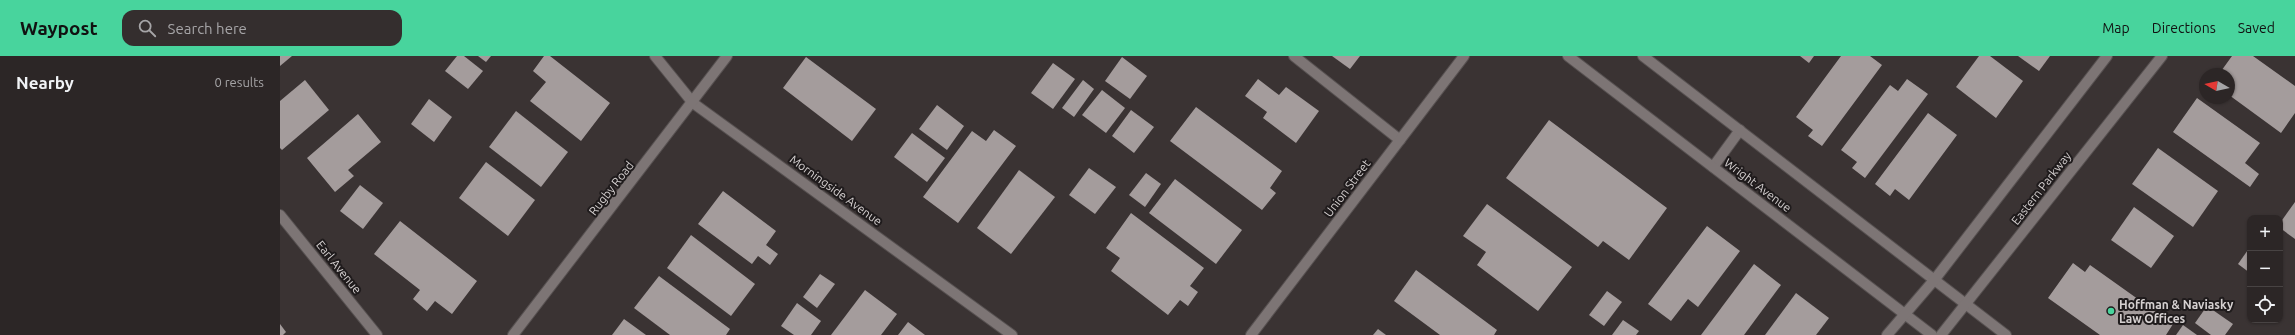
<!DOCTYPE html>
<meta charset="utf-8">
<style>
:root{--surface:#2c2626;--page:#342e2e;--text:#f1f3f6;--muted:#a6a5a7;--line:#484343;--accent:#48d49d}
body{margin:0;font-family:Ubuntu,sans-serif;background:var(--page);color:var(--text)}
.controls{position:absolute;right:12px;bottom:12px;display:grid;overflow:hidden;border-radius:8px;box-shadow:0 1px 3px #0004}
.controls button{width:36px;height:36px;display:grid;place-items:center;padding:0;border:0;border-bottom:1px solid var(--line);background:var(--surface);color:var(--text);font:20px sans-serif}
.compass{position:absolute;left:1919px;top:12px;width:36px;height:36px;border-radius:50%;background:var(--surface);box-shadow:0 1px 3px #0004;rotate:279deg}
.list{margin:0;padding:0;list-style:none}
h2{display:flex;justify-content:space-between;align-items:center;height:52px;margin:0;padding:0 16px;font-size:17px}
h2 small{font-size:13px;font-weight:400;color:var(--muted)}
.icon{flex:none;width:22px;height:22px;fill:none;stroke:currentColor;stroke-width:2;stroke-linecap:round;stroke-linejoin:round}
.map{position:relative;flex:none;width:2015px;height:279px;overflow:hidden}
header{display:flex;align-items:center;gap:24px;box-sizing:border-box;height:56px;padding:0 20px;background:var(--accent);color:#111}
header strong{font-size:19px}
nav{display:flex;gap:22px;margin-inline-start:auto;font-size:14px}
.search{width:280px;height:36px;background:var(--page);display:flex;align-items:center;gap:10px;box-sizing:border-box;padding:0 14px;border-radius:12px;color:var(--muted);font-size:15px}
main{display:flex}
aside{flex:1;background:var(--surface)}
.map>svg:first-child{display:block}
</style>
<header>
<strong>Waypost</strong>
<div class="search"><svg class="icon" aria-label="search" viewBox="0 0 24 24"><circle cx="10" cy="10" r="6"/><path d="M15 15l6 6"/></svg>Search here</div>
<nav><a>Map</a><a>Directions</a><a>Saved</a></nav>
</header>
<main>
<aside>
<h2>Nearby<small>0 results</small></h2>
<ul class="list">
</ul>
</aside>
<div class="map">
<svg width="2015" height="279" viewBox="0 0 2015 279">
<rect width="100%" height="100%" fill="#3a3333"/>
<g fill="#a49c9c">
<path d="M0,0h12l-12,10z"/>
<path d="M177,0h7l19,15 -15,18 -23,-18z"/>
<path d="M198,0h13l-5,6z"/>
<path d="M264,0h6l60,47 -29,38 -51,-40 16,-19 -13,-11z"/>
<path d="M1052,0h28l-10,13z"/>
<path d="M1520,0h14l-5,7z"/>
<path d="M1561,0h29l12,9 -60,81 -14,-10 5,-6 -17,-13z"/>
<path d="M1699,0h11l33,25 -27,37 -40,-31z"/>
<path d="M1738,0h32l-11,15z"/>
<path d="M1952,0h21l42,30v27l-14,20 -52,-38v-21h-10z"/>
<path d="M526,1l70,52 -24,32 -69,-53z"/>
<path d="M842,1l25,19 -17,23 -25,-18z"/>
<path d="M773,7l22,16 -22,30 -22,-16z"/>
<path d="M978,23l21,16 7,-8 33,24 -23,32 -33,-25 4,-6 -22,-16z"/>
<path d="M1627,23l21,15 -63,84 -13,-10 5,-6 -16,-12 49,-65 8,6z"/>
<path d="M25,24l24,30 -47,40 -2,-2v-47z"/>
<path d="M803,24l11,9 -20,28 -12,-9z"/>
<path d="M822,34l23,18 -19,25 -24,-18z"/>
<path d="M1917,42l63,45 -15,20 14,11 -9,13 -77,-55z"/>
<path d="M149,43l23,18 -18,25 -23,-18z"/>
<path d="M657,49l27,21 -17,24 -28,-21z"/>
<path d="M916,51l86,64 -12,17 6,5 -14,17 -92,-69z"/>
<path d="M851,54l23,17 -20,26 -22,-17z"/>
<path d="M236,55l52,41 -27,35 -52,-40z"/>
<path d="M1648,57l29,22 -48,65 -14,-11 -5,7 -15,-12z"/>
<path d="M78,58l23,28 -33,28 6,6 -19,16 -28,-34z"/>
<path d="M1269,64l118,88 -38,52 -26,-19 -5,6 -92,-69z"/>
<path d="M714,74l22,16 -58,77 -35,-26 49,-66 14,10z"/>
<path d="M632,77l33,25 -18,24 -33,-25z"/>
<path d="M1878,92l60,43 -25,36 -61,-43z"/>
<path d="M206,106l49,38 -27,36 -49,-38z"/>
<path d="M809,112l27,19 -21,27 -26,-19z"/>
<path d="M739,114l36,27 -44,57 -34,-26z"/>
<path d="M866,117l15,11 -16,23 -16,-12z"/>
<path d="M895,123l67,51 -26,34 -67,-51z"/>
<path d="M80,129l23,18 -20,26 -23,-18z"/>
<path d="M443,135l53,40 -10,14 12,9 -8,11 -12,-9 -6,8 -54,-40z"/>
<path d="M2015,146v37l-15,-11v-5z"/>
<path d="M1207,148l85,63 -34,44 -61,-46 9,-13 -23,-16z"/>
<path d="M1854,151l40,29 -23,32 -40,-28z"/>
<path d="M851,157l73,55 -14,18 8,6 -10,14 -8,-6 -12,15 -57,-44 9,-13 -14,-10z"/>
<path d="M120,165l77,60 -25,33 -17,-13 -8,10 -14,-12 7,-9 -46,-36z"/>
<path d="M1427,170l33,25 -42,56 -10,-8 -17,22 -23,-17z"/>
<path d="M411,179l64,49 -24,32 -64,-48z"/>
<path d="M1970,191v26l-12,-9z"/>
<path d="M1793,207l12,9 5,-7 83,59 -7,11h-66l-52,-37z"/>
<path d="M1474,208l27,21 -37,50h-43z"/>
<path d="M1136,214l81,60 -3,5h-54l-46,-34z"/>
<path d="M540,218l15,10 -18,24 -14,-11z"/>
<path d="M379,220l71,53 -4,6h-56l-36,-27z"/>
<path d="M585,234l32,24 -16,21h-50z"/>
<path d="M1327,235l15,11 -18,24 -15,-11z"/>
<path d="M1516,237l33,25 -13,17h-51z"/>
<path d="M517,247l24,18 -10,14h-17l-13,-9z"/>
<path d="M1927,250l26,18 -8,11h-14l-16,-12z"/>
<path d="M344,263l22,16h-34z"/>
<path d="M1343,264l16,11 -3,4h-24z"/>
<path d="M628,266l17,13h-27z"/>
<path d="M0,268l6,8 -3,3h-3z"/>
<path d="M1903,269l14,10h-21z"/>
<path d="M1098,273l8,6h-13z"/>
</g>
<g fill="none" stroke-linecap="round" stroke-linejoin="round">
<g stroke="#575151" stroke-width="12">
<g id="service">
<path d="M1014,0l106,84"/>
<path d="M1433,111l27,-37"/>
</g>
</g>
<g stroke="#575151" stroke-width="12">
<g id="minor">
<path d="M375,0l38,47 319,232"/>
<path d="M1288,0l364,279"/>
<path d="M1363,0l363,279"/>
<path d="M0,159l97,120"/>
<path d="M233,279l214,-279"/>
<path d="M1607,279l48,-56 172,-223"/>
<path d="M1661,279l221,-279"/>
</g>
</g>
<g stroke="#575151" stroke-width="12">
<path id="secondary" d="M971,279l213,-279"/>
</g>
<use href="#service" stroke="#7d7575" stroke-width="10"/>
<use href="#minor" stroke="#7d7575" stroke-width="10"/>
<use href="#secondary" stroke="#7d7575" stroke-width="10"/>
</g>
<circle fill="#48d49d" stroke="#1f1b1c" stroke-width="1.5" cx="1831" cy="255" r="4"/>
<g text-anchor="middle" dominant-baseline="central" stroke-width="4" stroke-linejoin="round" paint-order="stroke">
<g font-size="12" fill="#d5d0d0" stroke="#1f1b1c">
<text transform="translate(1478 129) rotate(37)">Wright Avenue</text>
<text transform="translate(331 132) rotate(-52)">Rugby Road</text>
<text transform="translate(1067 132) rotate(-53)">Union Street</text>
<text transform="translate(1761 132) rotate(-52)">Eastern Parkway</text>
<text transform="translate(556 134) rotate(36)">Morningside Avenue</text>
<text transform="translate(59 211) rotate(51)">Earl Avenue</text>
</g>
<g font-size="12" font-weight="bold" fill="#d5d0d0" stroke="#1f1b1c" text-anchor="start">
<text x="1839" y="248">Hoffman &amp; Naviasky<tspan x="1839" dy="14">Law Offices</tspan></text>
</g>
</g>
</svg>
<div class="controls">
<button>+</button>
<button>−</button>
<button><svg class="icon" aria-label="locate" viewBox="0 0 24 24"><circle cx="12" cy="12" r="6"/><path d="M12 2v4M12 18v4M2 12h4M18 12h4"/></svg></button>
</div>
<svg class="compass" viewBox="-18 -18 36 36"><path d="M0-13l5 13h-10z" fill="#e53935"/><path d="M0 13l5-13h-10z" fill="#a6a5a7"/></svg>
</div>
</main>
